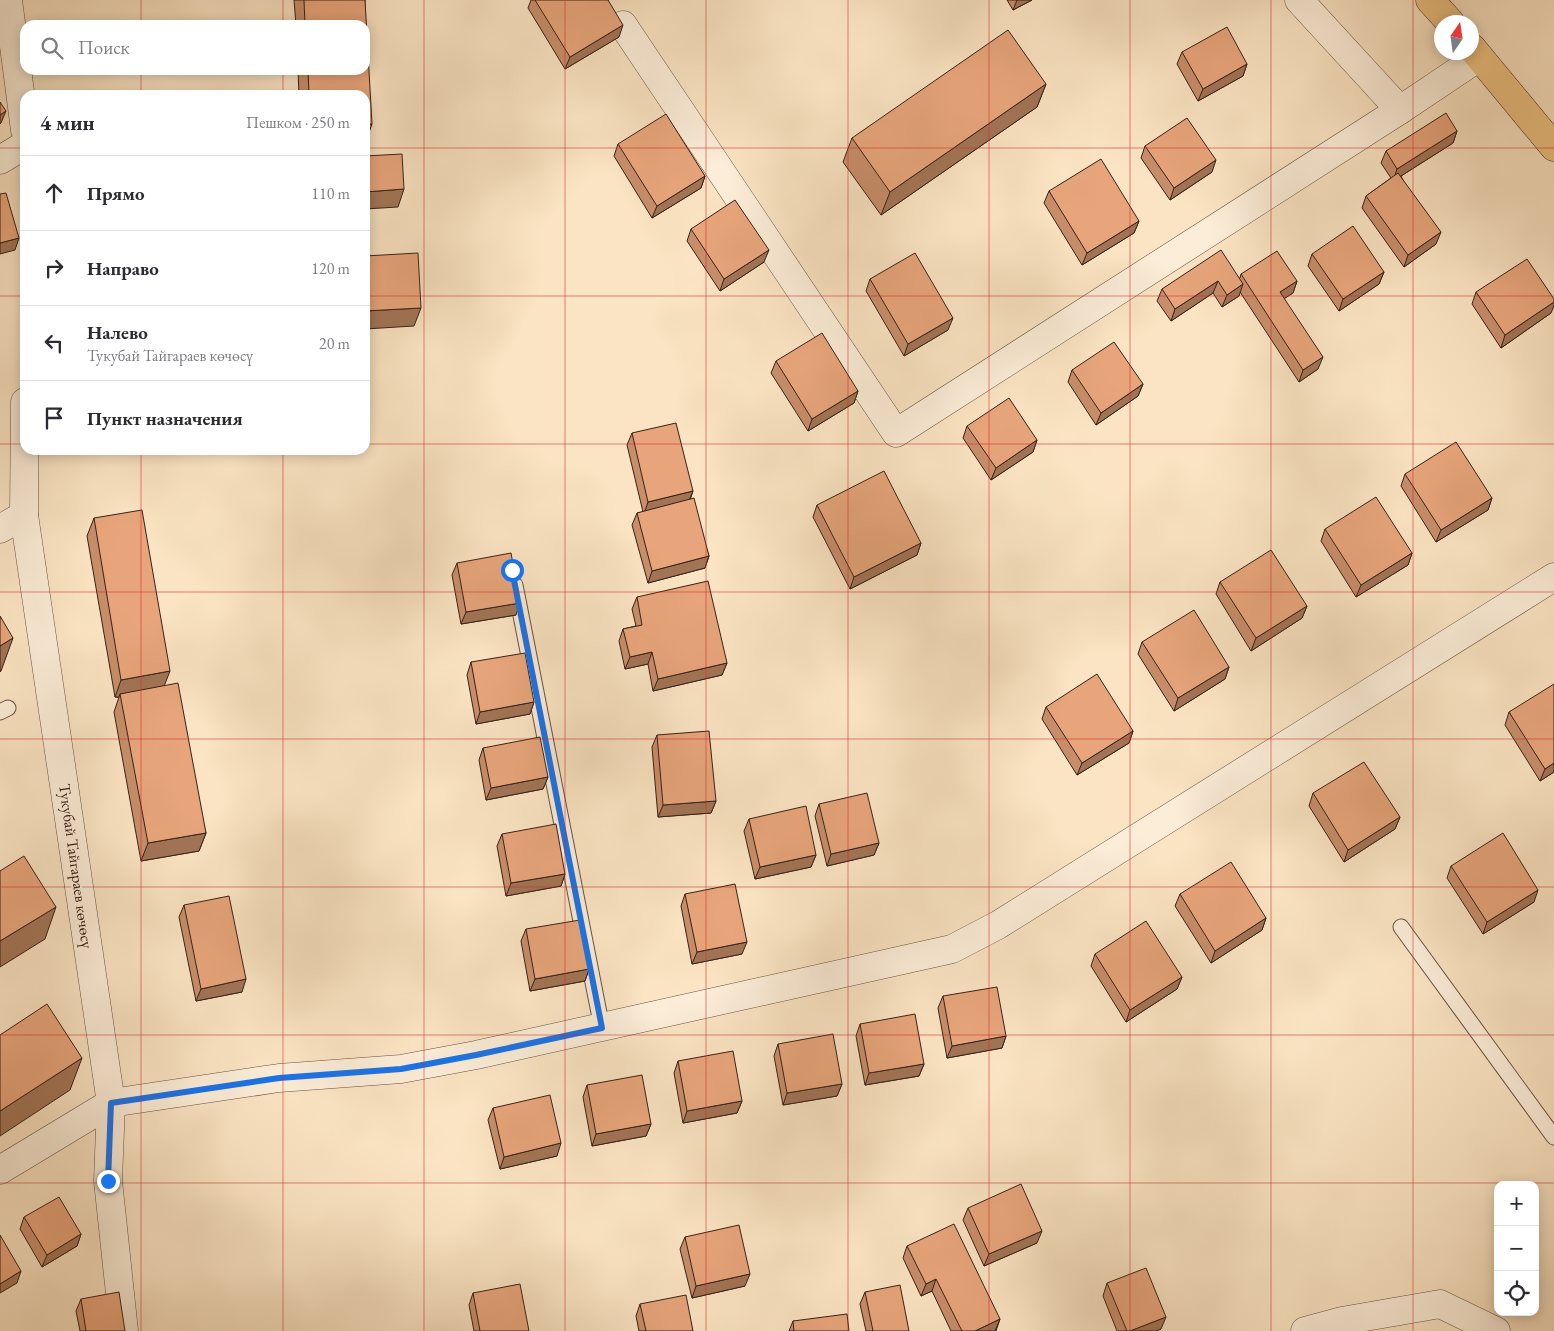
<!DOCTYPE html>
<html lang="ru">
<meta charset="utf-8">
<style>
:root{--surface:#fff;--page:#f2f2f3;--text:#2b2b33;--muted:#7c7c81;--line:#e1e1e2}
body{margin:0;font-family:"EB Garamond",serif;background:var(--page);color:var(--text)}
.controls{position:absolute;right:15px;bottom:15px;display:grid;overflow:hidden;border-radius:10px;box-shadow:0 2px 12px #0003}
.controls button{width:45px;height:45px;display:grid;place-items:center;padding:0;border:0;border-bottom:1px solid var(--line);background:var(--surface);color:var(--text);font:25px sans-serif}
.compass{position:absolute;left:1434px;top:15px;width:45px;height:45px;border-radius:50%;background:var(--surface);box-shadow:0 2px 12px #0003;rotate:13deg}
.stop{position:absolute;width:15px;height:15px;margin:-11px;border:4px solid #1a73e8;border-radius:50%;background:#fff}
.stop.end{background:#1a73e8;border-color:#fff;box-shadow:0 1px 5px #0008}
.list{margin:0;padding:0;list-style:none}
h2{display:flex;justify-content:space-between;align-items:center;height:65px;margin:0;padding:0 20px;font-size:21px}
h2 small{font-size:16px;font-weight:400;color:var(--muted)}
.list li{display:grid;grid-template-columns:32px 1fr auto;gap:15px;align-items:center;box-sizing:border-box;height:75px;padding:0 20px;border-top:1px solid var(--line)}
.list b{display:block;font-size:19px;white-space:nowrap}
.list p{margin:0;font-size:16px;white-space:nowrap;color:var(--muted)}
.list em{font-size:16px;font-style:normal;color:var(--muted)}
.icon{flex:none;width:28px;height:28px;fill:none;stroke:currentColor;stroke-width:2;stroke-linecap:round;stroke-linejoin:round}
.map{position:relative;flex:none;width:1554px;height:1331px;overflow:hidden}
.search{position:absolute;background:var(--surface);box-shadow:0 2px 12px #0003;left:20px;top:20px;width:350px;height:55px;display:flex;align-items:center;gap:12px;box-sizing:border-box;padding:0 18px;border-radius:15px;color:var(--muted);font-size:19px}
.panel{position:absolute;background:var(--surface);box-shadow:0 2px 12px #0003;left:20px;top:90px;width:350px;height:365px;border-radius:15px}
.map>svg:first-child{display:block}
</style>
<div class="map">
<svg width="1554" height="1331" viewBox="0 0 1554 1331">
<rect width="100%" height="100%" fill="#fbe4c3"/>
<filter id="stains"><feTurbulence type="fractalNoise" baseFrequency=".004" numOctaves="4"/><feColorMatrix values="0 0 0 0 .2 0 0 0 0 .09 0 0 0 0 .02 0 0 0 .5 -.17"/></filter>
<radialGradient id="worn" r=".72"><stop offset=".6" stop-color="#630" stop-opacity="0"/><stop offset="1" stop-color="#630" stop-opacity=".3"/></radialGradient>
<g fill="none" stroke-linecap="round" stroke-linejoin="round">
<g stroke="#675243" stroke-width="17">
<g id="service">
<path d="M515,585l87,443"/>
<path d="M0,712l8,-4"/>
<path d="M1401,927l153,210"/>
</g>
</g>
<g stroke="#675243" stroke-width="29">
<g id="minor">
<path d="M8,0l17,130"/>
<path d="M1299,0l101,110"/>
<path d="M623,25l273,408 504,-323 79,-53"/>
<path d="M0,160l25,-15"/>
<path d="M25,402l-1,113 87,588 -3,78 16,150"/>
<path d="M0,529l24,-14"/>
<path d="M0,1170l111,-67 168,-25 122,-9 75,-14 476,-106 46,-24 556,-348"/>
<path d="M1305,1331l37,-10 98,-17 56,27"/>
</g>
</g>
<g stroke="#362118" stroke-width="29">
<g id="trunk">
<path d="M1430,0l20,22"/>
<path d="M1472,48l82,99"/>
</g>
</g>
<use href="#service" stroke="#fcedd8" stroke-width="15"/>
<use href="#minor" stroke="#fcedd8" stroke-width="28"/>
<use href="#trunk" stroke="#eec282" stroke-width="28"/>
</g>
<g fill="#c88e6a" stroke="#362118">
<path d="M294,0h71v95h-66l-1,-25h67v-45h-69z"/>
<path d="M531,0h77l11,37 -54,32 -37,-61z"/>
<path d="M1007,0h25l-19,10z"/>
<path d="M1182,52l65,12 -4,12 -45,25 -21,-37z"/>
<path d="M1046,84l-9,23 -156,108 -38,-53 9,-24z"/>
<path d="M1457,131l-4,12 -52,33 35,68 -32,23 -42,-59 4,-12 25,-18 -10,-15 5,-12z"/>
<path d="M618,144l87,32 -4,12 -49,30 -38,-62z"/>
<path d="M1145,146l67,26 -42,28 -29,-42z"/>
<path d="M1049,191l90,30 -5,12 -52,32 -38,-62z"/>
<path d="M691,229l73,33 -44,29 -33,-50z"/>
<path d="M1312,254l72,18 -5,12 -40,27 -31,-45z"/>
<path d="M1241,274l56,7 -4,12 -9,5 34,71 -19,13 -59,-90 -1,4 -17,11 -9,-14 -42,28 -14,-20 5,-12 78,-11z"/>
<path d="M870,279l78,51 -44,26 -38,-65z"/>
<path d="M1476,292l75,21 -50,35 -29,-44z"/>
<path d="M776,361l82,30 -4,12 -46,28 -37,-58z"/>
<path d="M1072,370l71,14 -5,12 -42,29 -28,-43z"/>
<path d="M967,426l70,14 -4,12 -42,28 -28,-42z"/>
<path d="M632,433l61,58 -3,9 19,56 -4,12 -57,15 -16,-58 5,-12 6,-1 -16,-67z"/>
<path d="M1405,474l87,24 -4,12 -52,32 -35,-56z"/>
<path d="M817,505l104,38 -4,12 -67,34 -37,-72z"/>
<path d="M94,518l70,168 42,147 -7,18 -58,10 -27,-149 5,-15h-4l-28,-161z"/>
<path d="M1325,529l87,24 -4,12 -52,32 -35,-56z"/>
<path d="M457,563l59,52 -55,9 -9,-49z"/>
<path d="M1220,582l87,24 -5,12 -51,33 -35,-57z"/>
<path d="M637,597l90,66 -5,12 -69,16 -5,-27 -23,5 -6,-28 4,-12 13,-3 -4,-17z"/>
<path d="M1142,642l87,25 -4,12 -51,32 -36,-57z"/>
<path d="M471,662l63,40 -4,12 -54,10 -9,-49z"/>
<path d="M1046,707l87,24 -4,12 -52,32 -35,-56z"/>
<path d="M1509,712l45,60 -14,9 -35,-56z"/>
<path d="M657,735l59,66 -5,12 -53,4 -6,-70z"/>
<path d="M483,748l65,29 -5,12 -57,11 -7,-40z"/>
<path d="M1313,793l87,24 -5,12 -51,33 -35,-56z"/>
<path d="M819,804l60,39 -5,12 -47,11 -12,-50z"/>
<path d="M749,819l67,36 -5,12 -56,12 -11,-48z"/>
<path d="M502,834l63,40 -4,12 -55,10 -9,-50z"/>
<path d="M1451,866l83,36 -51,32 -36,-56z"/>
<path d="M685,894l57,60 -50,10 -11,-58z"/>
<path d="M1180,894l86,24 -4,12 -51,33 -36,-57z"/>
<path d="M184,905l58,87 -46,9 -17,-84z"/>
<path d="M526,929l63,40 -4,12 -55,10 -9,-50z"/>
<path d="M1095,954l87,23 -5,12 -51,33 -35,-56z"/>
<path d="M943,996l63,40 -4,12 -55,10 -9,-50z"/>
<path d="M860,1024l64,40 -5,12 -54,9 -9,-49z"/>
<path d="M778,1044l64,40 -5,12 -54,9 -9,-49z"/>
<path d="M678,1061l64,40 -5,12 -54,10 -9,-50z"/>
<path d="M587,1085l64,39 -5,12 -54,10 -9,-49z"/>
<path d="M493,1108l64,48 -57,13 -12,-49z"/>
<path d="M968,1208l69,35 -53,23 -21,-46z"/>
<path d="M24,1217l57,17 -4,12 -35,21 -22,-38z"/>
<path d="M685,1237l60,49 -53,12 -12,-49z"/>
<path d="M907,1246l93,73 -4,12h-45l-19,-40 -11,5 -18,-38z"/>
<path d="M1107,1283l54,46 -5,2h-39l-14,-35z"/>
<path d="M865,1292l44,39h-43l-6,-27z"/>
<path d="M473,1293l56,38h-55l-5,-26z"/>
<path d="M81,1299l44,32h-45l-4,-20z"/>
<path d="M640,1304l53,27h-54l-3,-15z"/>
<path d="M793,1321l56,10h-60z"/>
</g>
<g fill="#a27456" stroke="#362118">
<path d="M1017,0h15l-19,10z"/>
<path d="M623,25l-4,12 -54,32 5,-12z"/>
<path d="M1247,64l-4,12 -45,25 5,-12z"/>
<path d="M1046,84l-9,23 -156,108 9,-23z"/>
<path d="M6,111l-5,12 -1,1v-9z"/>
<path d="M372,124l-7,20v-19z"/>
<path d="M1457,131l-4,12 -60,38 4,-12z"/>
<path d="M1216,160l-4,12 -42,28 4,-12z"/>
<path d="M705,176l-4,12 -49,30 5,-12z"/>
<path d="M404,189l-6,18 -33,2v-17z"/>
<path d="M1139,221l-5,12 -52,32 5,-12z"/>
<path d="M1441,232l-5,12 -32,23 4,-12z"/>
<path d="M19,238l-4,12 -15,4v-11z"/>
<path d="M769,250l-5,12 -44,29 4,-12z"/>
<path d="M1384,272l-5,12 -40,27 4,-12z"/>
<path d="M1218,281l-5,12 -42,28 4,-12z"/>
<path d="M1297,281l-4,12 -17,11 4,-12z"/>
<path d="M1243,284l-4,12 -17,11 5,-12z"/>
<path d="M1554,302v4l-3,7 -50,35 4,-13z"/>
<path d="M421,308l-7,18 -49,3v-18z"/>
<path d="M953,318l-5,12 -44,26 4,-12z"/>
<path d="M1323,357l-5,12 -19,13 4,-12z"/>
<path d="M1143,384l-5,12 -42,29 5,-12z"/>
<path d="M858,391l-4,12 -46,28 4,-12z"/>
<path d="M1037,440l-4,12 -42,28 5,-12z"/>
<path d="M693,491l-5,12 -44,11 4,-12z"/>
<path d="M1492,498l-4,12 -52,32 5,-12z"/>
<path d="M921,543l-4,12 -67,34 4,-12z"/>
<path d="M1412,553l-4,12 -52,32 5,-12z"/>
<path d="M709,556l-4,12 -57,15 4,-12z"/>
<path d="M520,603l-4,12 -55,9 5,-12z"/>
<path d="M1307,606l-5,12 -51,33 5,-13z"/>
<path d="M13,638l-12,33 -1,1v-26z"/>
<path d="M652,652l-4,12 -23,5 5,-12z"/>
<path d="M727,663l-5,12 -69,16 5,-12z"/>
<path d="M1229,667l-4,12 -51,32 4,-13z"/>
<path d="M170,671l-7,18 -43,5 -1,3h-4l6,-17z"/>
<path d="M534,702l-4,12 -54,10 4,-12z"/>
<path d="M1133,731l-4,12 -52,32 5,-12z"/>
<path d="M1554,763v9l-14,9 5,-12z"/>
<path d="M548,777l-5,12 -57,11 5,-12z"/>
<path d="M716,801l-5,12 -53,4 5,-12z"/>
<path d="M1400,817l-5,12 -51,33 4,-12z"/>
<path d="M206,833l-7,18 -58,10 7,-18z"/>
<path d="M879,843l-5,12 -47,11 4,-12z"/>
<path d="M816,855l-5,12 -56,12 5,-12z"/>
<path d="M565,874l-4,12 -55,10 5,-13z"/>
<path d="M1538,890l-4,12 -51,32 4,-12z"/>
<path d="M56,907l-11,32 -45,28v-26z"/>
<path d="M1266,918l-4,12 -51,33 4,-12z"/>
<path d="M747,942l-5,12 -50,10 5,-12z"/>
<path d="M589,969l-4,12 -55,10 5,-12z"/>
<path d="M1182,977l-5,12 -51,33 4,-12z"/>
<path d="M246,979l-4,13 -46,9 5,-12z"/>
<path d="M1006,1036l-4,12 -55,10 5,-12z"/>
<path d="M82,1058l-12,32 -70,46v-25z"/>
<path d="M924,1064l-5,12 -54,9 4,-12z"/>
<path d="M842,1084l-5,12 -54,9 4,-12z"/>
<path d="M742,1101l-5,12 -54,10 4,-12z"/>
<path d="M651,1124l-5,12 -54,10 4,-12z"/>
<path d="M561,1143l-4,13 -57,13 4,-12z"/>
<path d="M1042,1231l-5,12 -53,23 5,-12z"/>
<path d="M81,1234l-4,12 -35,21 5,-12z"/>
<path d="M21,1271l-4,12 -17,10v-9z"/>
<path d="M750,1274l-5,12 -53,12 4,-12z"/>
<path d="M936,1279l-4,12 -11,5 5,-12z"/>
<path d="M1166,1317l-5,12 -5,2h-26z"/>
<path d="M1000,1319l-5,12h-20z"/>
</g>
<g fill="#e8a57b" stroke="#362118">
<path d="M304,0h61l7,124 -7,1v-30h-56l-1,-25h57v-45h-60z"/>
<path d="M535,0h73l15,25 -53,32z"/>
<path d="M1227,27l20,37 -44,25 -21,-37z"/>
<path d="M1008,30l38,54 -156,108 -38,-54z"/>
<path d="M0,102l6,9 -6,4z"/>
<path d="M1446,113l11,18 -60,38 -11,-18z"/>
<path d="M666,114l39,62 -48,30 -39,-62z"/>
<path d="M1187,118l29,42 -42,28 -29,-42z"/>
<path d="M402,154l2,35 -39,3v-36z"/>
<path d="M1101,159l38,62 -52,32 -38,-62z"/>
<path d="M1398,173l43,59 -33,23 -42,-59z"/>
<path d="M6,193l13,45 -19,5v-49z"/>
<path d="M735,200l34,50 -45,29 -33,-50z"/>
<path d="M1353,226l31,46 -41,27 -31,-45z"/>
<path d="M1221,250l22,34 -16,11 -9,-14 -43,28 -13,-20z"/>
<path d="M1277,251l20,30 -17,11 43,65 -20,13 -62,-96z"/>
<path d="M418,253l3,55 -56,3v-55z"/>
<path d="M915,253l38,65 -45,26 -38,-65z"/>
<path d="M1527,259l27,40v3l-49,33 -29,-43z"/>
<path d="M822,333l36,58 -46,28 -36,-58z"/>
<path d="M1114,342l29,42 -42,29 -29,-43z"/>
<path d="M1009,398l28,42 -41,28 -29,-42z"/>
<path d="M676,423l17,68 -45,11 -16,-69z"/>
<path d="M1456,442l36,56 -51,32 -36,-56z"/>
<path d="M884,471l37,72 -67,34 -37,-72z"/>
<path d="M1376,497l36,56 -51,32 -36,-56z"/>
<path d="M694,498l15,58 -57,15 -15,-58z"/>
<path d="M142,510l28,161 -49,9 -27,-162z"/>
<path d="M1271,550l36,56 -51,32 -36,-56z"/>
<path d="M511,553l9,50 -54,9 -9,-49z"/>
<path d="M708,581l19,82 -69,16 -6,-27 -22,5 -7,-28 19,-4 -5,-28z"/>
<path d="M1194,610l35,57 -51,31 -36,-56z"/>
<path d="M0,616l13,22 -13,8z"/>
<path d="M525,653l9,49 -54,10 -9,-50z"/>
<path d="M1097,674l36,57 -51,32 -36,-56z"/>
<path d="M178,683l28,150 -58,10 -28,-149z"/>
<path d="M1554,684v79l-9,6 -36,-57z"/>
<path d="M709,731l7,70 -53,4 -6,-70z"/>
<path d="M540,737l8,40 -57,11 -8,-40z"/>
<path d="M1364,762l36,55 -52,33 -35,-57z"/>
<path d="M867,793l12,50 -48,11 -12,-50z"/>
<path d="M806,806l10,49 -56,12 -11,-48z"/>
<path d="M556,824l9,50 -54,9 -9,-49z"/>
<path d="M1503,833l35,57 -51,32 -36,-56z"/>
<path d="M24,856l32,51 -56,34v-70z"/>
<path d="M1231,862l35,56 -51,33 -35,-57z"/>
<path d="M735,884l12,58 -50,10 -12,-58z"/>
<path d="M229,896l17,83 -45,10 -17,-84z"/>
<path d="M580,920l9,49 -54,10 -9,-50z"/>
<path d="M1146,921l36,56 -52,33 -35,-56z"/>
<path d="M997,987l9,49 -54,10 -9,-50z"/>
<path d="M47,1004l35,54 -82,53v-76z"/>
<path d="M915,1014l9,50 -55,9 -9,-49z"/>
<path d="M833,1034l9,50 -55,9 -9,-49z"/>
<path d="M733,1051l9,50 -55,10 -9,-50z"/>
<path d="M642,1075l9,49 -55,10 -9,-49z"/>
<path d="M550,1095l11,48 -57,14 -11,-49z"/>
<path d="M1021,1184l21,47 -53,23 -21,-46z"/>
<path d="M59,1197l22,37 -34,21 -23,-38z"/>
<path d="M954,1224l46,95 -25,12h-13l-26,-52 -10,5 -19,-38z"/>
<path d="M739,1225l11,49 -54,12 -11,-49z"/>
<path d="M0,1235l21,36 -21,13z"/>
<path d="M1146,1268l20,49 -36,14h-3l-20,-48z"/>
<path d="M520,1284l9,47h-49l-7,-38z"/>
<path d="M900,1285l9,46h-36l-8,-39z"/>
<path d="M119,1292l6,39h-39l-5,-32z"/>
<path d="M686,1295l7,36h-47l-6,-27z"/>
<path d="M847,1314l2,17h-55l-1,-10z"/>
</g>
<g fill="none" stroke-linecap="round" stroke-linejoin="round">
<path stroke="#1a73e8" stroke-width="6" d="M108,1181l3,-78 168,-25 122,-9 75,-14 126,-27 -90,-458"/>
</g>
<path fill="none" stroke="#d62828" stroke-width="1" stroke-opacity="0.55" d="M141,0v25M283,0v25M424,0v1331M565,0v1331M706,0v1331M848,0v1331M989,0v1331M1130,0v1331M1271,0v1331M1413,0v1331M141,70v25M283,70v25M0,148h25M365,148h1189M0,296h25M365,296h1189M0,444h25M365,444h1189M141,450v881M283,450v881M0,592h1554M0,739h1554M0,887h1554M0,1035h1554M0,1183h1554"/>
<g text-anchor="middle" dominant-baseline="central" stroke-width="4.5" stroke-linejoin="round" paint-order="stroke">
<g font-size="16" fill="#362118" stroke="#fcedd8">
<text transform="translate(76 866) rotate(82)">Тукубай Тайгараев көчөсү</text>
</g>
</g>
<rect width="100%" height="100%" filter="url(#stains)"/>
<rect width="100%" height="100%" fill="url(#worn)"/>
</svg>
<div class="controls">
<button>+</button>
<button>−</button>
<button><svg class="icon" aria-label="locate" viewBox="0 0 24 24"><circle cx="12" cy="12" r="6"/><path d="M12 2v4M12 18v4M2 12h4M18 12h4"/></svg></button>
</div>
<svg class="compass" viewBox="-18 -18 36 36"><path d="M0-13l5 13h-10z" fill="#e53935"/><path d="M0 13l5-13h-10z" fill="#7c7c81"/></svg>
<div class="stop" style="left:512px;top:570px"></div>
<div class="stop end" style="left:108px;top:1181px"></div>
<div class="search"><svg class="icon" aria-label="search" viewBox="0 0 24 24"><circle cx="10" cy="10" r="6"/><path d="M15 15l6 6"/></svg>Поиск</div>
<section class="panel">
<h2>4 мин<small>Пешком · 250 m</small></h2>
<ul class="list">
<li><svg class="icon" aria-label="ahead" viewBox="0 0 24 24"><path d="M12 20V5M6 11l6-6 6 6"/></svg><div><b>Прямо</b></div><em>110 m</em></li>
<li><svg class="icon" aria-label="right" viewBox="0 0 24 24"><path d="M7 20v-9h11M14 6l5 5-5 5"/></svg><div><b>Направо</b></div><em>120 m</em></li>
<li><svg class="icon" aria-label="left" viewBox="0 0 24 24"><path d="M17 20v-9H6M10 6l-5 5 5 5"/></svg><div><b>Налево</b><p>Тукубай Тайгараев көчөсү</p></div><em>20 m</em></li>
<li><svg class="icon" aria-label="arrive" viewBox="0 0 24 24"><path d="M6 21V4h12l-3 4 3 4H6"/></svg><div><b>Пункт назначения</b></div></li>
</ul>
</section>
</div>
